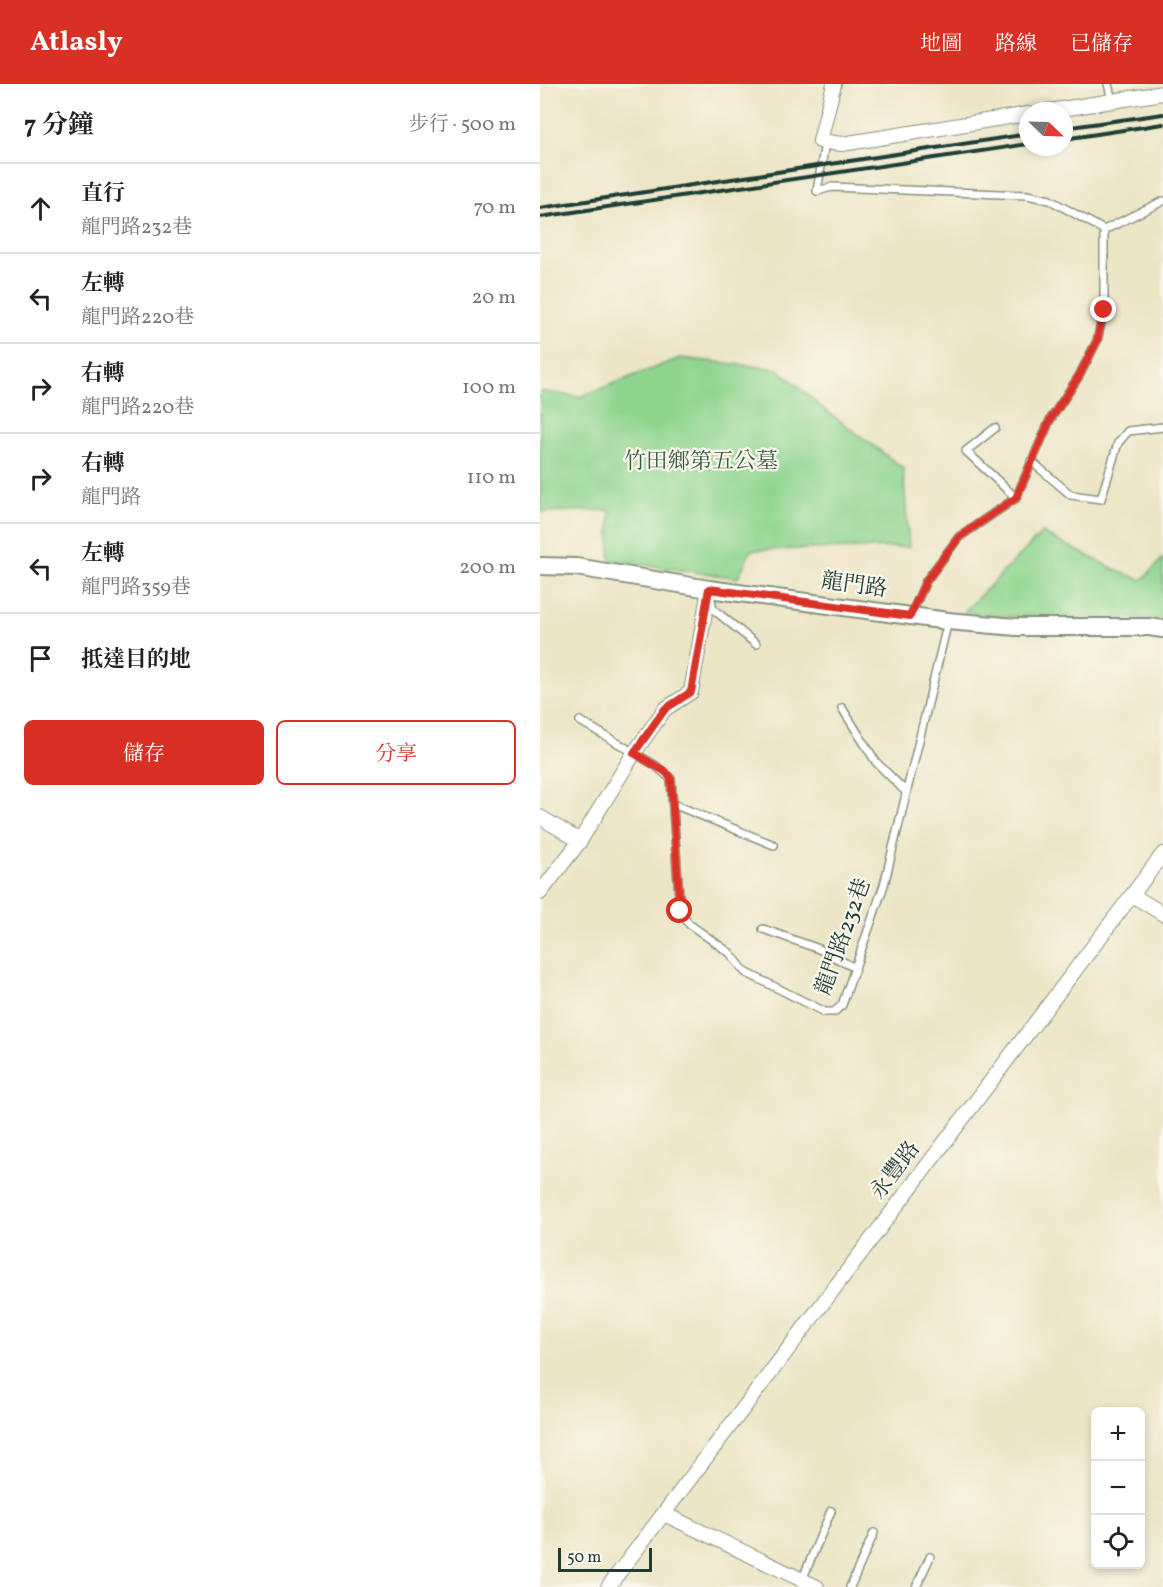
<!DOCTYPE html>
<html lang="zh-TW">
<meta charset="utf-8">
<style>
:root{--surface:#fff;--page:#f6f6f6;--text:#222;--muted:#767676;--line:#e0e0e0;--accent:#d93025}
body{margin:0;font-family:Vollkorn,"Noto Serif TC",serif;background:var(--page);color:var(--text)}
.controls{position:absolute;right:18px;bottom:18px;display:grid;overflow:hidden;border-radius:9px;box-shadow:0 3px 9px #0003}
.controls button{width:54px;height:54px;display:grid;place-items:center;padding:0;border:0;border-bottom:2px solid var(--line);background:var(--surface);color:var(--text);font:30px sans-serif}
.compass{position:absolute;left:479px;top:18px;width:54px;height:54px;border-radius:50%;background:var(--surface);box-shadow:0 3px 9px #0003;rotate:113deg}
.scale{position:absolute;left:18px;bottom:15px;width:94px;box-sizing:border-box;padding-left:6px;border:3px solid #1f3d34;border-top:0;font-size:16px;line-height:21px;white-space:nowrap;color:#1f3d34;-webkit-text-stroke:4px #fbf7ec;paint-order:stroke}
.stop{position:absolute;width:18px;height:18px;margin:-14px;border:4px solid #d93025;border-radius:50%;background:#fff}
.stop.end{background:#d93025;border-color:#fff;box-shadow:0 2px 6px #0008}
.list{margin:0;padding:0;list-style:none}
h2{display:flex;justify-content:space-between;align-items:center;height:78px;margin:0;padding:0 24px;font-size:26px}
h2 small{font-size:20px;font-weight:400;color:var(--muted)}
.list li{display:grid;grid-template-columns:39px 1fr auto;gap:18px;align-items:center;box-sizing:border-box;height:90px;padding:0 24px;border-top:2px solid var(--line)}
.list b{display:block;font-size:22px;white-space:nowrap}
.list p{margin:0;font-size:20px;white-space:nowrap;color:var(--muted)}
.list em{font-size:20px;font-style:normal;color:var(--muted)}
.actions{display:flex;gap:12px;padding:18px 24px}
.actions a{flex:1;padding:14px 0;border:2px solid var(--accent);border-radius:9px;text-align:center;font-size:21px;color:var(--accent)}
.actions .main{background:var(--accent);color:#fff}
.icon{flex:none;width:33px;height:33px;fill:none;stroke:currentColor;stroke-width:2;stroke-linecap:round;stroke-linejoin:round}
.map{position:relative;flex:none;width:623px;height:1503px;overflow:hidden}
header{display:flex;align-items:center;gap:36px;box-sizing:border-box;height:84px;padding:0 30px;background:var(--accent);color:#fff}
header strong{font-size:28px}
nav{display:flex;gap:33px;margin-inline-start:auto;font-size:21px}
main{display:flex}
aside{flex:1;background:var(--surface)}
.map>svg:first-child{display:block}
</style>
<header>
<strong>Atlasly</strong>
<nav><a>地圖</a><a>路線</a><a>已儲存</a></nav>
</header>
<main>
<aside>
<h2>7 分鐘<small>步行 · 500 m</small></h2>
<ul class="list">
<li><svg class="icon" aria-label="ahead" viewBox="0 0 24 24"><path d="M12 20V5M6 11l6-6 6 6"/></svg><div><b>直行</b><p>龍門路232巷</p></div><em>70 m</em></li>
<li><svg class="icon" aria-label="left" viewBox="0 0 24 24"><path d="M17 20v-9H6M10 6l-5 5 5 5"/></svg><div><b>左轉</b><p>龍門路220巷</p></div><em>20 m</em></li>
<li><svg class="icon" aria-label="right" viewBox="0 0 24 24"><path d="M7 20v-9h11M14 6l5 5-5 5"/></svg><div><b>右轉</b><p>龍門路220巷</p></div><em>100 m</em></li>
<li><svg class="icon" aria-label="right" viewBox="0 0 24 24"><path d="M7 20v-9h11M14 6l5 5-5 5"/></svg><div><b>右轉</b><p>龍門路</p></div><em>110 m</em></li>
<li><svg class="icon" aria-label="left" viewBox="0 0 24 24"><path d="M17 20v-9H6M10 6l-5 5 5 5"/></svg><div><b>左轉</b><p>龍門路359巷</p></div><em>200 m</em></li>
<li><svg class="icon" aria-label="arrive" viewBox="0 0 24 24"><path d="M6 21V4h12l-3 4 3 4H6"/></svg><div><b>抵達目的地</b></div></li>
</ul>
<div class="actions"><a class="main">儲存</a><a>分享</a></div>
</aside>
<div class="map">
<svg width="623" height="1503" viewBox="0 0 623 1503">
<rect width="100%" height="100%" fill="#fbf7ec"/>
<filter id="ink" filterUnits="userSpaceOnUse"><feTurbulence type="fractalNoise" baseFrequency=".0167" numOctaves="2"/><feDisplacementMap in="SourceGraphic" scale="12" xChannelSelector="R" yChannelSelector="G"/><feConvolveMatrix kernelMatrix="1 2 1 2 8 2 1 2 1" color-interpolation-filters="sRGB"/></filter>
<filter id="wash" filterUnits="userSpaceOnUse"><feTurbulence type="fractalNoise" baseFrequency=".008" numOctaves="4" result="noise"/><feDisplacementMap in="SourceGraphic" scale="24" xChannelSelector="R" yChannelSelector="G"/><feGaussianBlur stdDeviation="1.35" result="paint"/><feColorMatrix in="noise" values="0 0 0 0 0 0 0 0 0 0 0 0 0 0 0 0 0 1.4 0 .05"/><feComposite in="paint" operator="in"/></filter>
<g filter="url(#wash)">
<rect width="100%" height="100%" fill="#ece5c6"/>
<g fill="#8fd58e" stroke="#578961" stroke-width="1.5">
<path d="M140,274l98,11 46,40 79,59 6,79 -158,3 -13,28 -128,-18v-50l-70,2v-121l39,6z"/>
<path d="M502,449l78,39 22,8 21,-22v61l-163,-3 -36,-4z"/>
</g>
</g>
<g filter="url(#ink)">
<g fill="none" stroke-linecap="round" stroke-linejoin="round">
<g stroke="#86917d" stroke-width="10">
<g id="service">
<path d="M568,0l4,17"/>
<path d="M285,59l-8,48 15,-4 195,8 23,5 54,30 59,-29"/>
<path d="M455,344l-29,23 50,47"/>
<path d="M491,377l40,34 30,4 17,-56 10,-12 35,-4"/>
<path d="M171,516l2,9 43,35"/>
<path d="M371,531l15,-34 33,-44 57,-39 34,-78 29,-44 18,-35 7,-31v-80"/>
<path d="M302,624l34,54 30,30"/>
<path d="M40,637l75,44 16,14 9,132 9,13 41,29 15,19 80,40h9l8,-7 42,-120 64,-264"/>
<path d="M133,720l101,41"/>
<path d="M223,845l56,20 36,19"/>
<path d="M262,1496l29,-69"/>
<path d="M310,1503l24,-54"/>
<path d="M376,1503l14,-30"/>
</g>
</g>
<g stroke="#86917d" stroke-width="16">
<g id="minor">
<path d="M294,0l-14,57 22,3 186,-30"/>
<path d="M509,27l114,-18"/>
<path d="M0,733l40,24"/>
<path d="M0,809l40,-52 54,-88 31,-44 26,-17 18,-103"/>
<path d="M592,811l31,19"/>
<path d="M124,1430l153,73"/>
<path d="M68,1503l555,-733"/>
</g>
</g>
<g stroke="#86917d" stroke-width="20">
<path id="tertiary" d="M0,482l36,1 133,22 239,32 68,6h133l14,2"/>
</g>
<use href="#service" stroke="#fff" stroke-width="7"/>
<use href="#minor" stroke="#fff" stroke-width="14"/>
<use href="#tertiary" stroke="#fff" stroke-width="16"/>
<g stroke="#1f3d34" stroke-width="4">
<path d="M524,44l99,-14"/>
<path d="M524,55l99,-15"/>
<path d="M0,124l488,-74"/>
<path d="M0,133l488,-73"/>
</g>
</g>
</g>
<g fill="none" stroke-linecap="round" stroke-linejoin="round" filter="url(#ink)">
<path stroke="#d93025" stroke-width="8" d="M140,827l-9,-132 -5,-7 -32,-19 31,-44 26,-17 18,-103 201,27 16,-35 33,-44 57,-39 34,-78 29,-44 18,-35 7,-31"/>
</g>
<g text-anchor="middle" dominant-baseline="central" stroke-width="4.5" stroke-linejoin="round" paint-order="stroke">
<g font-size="22" fill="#355b46" stroke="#fbf7ec">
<text x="161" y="378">竹田鄉第五公墓</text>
</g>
<g font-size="22" fill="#1f3d34" stroke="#fbf7ec">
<text transform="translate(314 502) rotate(8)">龍門路</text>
<text transform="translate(304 853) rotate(-70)">龍門路232巷</text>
<text transform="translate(356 1087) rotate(-53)">永豐路</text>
</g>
</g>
</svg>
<div class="controls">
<button>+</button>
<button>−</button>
<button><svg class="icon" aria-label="locate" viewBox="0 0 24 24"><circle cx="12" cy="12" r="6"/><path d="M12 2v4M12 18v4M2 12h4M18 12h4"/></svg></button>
</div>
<svg class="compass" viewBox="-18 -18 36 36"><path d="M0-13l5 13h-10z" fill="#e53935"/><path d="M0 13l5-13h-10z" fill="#767676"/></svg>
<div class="scale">50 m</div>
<div class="stop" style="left:140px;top:827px"></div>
<div class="stop end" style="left:564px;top:226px"></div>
</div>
</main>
